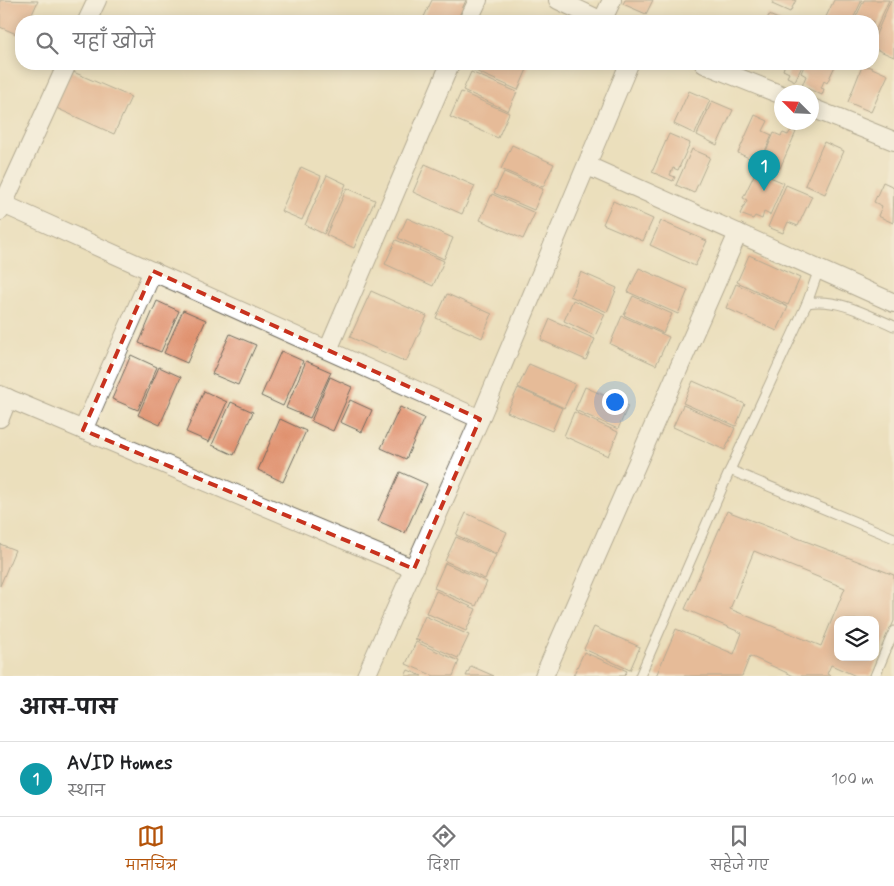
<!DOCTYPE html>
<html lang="hi">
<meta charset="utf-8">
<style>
:root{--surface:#fff;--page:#f2f2f2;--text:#202124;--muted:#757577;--line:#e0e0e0;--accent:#b45309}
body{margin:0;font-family:Mynerve,"Playpen Sans Deva",sans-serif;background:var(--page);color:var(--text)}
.controls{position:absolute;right:15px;bottom:15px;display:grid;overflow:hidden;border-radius:10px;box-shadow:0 2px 12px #0003}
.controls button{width:45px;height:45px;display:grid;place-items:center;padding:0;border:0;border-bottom:1px solid var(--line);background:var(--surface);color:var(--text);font:25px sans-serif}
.compass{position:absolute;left:774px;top:85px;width:45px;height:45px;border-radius:50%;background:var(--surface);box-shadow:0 2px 12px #0003;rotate:294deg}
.you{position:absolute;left:614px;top:401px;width:18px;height:18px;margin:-12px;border:4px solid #fff;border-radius:50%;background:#1a73e8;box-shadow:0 0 0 8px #1a73e833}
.badge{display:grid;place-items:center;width:32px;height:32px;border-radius:50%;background:var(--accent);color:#fff;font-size:16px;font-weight:700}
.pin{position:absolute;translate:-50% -41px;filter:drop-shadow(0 1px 2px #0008)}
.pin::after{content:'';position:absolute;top:26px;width:18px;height:15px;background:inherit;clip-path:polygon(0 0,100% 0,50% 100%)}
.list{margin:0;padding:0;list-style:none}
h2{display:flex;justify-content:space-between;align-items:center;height:65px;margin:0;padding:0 20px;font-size:21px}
h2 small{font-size:16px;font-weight:400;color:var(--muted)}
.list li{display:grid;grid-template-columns:32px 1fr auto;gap:15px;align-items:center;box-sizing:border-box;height:75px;padding:0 20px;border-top:1px solid var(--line)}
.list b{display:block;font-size:19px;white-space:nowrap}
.list p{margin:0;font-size:16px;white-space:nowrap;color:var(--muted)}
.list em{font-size:16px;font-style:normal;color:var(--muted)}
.icon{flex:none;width:28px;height:28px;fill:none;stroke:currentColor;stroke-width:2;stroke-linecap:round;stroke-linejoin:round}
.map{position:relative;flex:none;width:894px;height:676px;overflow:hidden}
.search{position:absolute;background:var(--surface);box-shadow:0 2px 12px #0003;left:15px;right:15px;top:15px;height:55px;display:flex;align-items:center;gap:12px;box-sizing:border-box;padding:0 18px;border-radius:20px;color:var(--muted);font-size:19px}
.sheet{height:140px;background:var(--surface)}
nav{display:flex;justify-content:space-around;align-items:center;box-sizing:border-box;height:70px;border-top:1px solid var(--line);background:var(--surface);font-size:14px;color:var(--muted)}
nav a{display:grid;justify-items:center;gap:2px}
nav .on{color:var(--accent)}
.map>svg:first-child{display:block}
</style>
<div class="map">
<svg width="894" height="676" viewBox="0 0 894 676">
<rect width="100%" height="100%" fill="#fbf7ec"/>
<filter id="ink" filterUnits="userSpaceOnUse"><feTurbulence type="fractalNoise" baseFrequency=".02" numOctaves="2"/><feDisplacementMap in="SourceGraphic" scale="10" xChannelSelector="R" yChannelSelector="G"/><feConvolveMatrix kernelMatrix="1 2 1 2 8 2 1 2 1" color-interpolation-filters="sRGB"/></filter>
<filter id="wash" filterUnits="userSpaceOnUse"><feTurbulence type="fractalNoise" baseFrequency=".0096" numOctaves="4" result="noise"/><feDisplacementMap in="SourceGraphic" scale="20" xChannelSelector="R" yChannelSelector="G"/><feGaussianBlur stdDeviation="1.12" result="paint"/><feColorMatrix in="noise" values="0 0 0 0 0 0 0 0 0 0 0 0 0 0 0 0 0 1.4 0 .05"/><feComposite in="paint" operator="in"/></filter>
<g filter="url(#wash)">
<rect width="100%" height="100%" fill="#ebdfbc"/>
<g id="blocks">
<g fill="#e0916e" fill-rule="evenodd">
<path d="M0,0l38,1 -9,20h-8v15l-21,-9z"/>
<path d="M432,0h34l-9,21h-35z"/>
<path d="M625,0h28l-7,14 -23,-10z"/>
<path d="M774,0h22l-6,12 -18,-8z"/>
<path d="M834,0h28l-10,21h-28z"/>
<path d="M864,0h25l-16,36v-15h-19z"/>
<path d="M891,0l3,1v56l-21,-9v-7z"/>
<path d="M769,15l14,6h-17z"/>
<path d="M476,64h45l7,3 -10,23 -45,-20z"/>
<path d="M785,64h18l-8,17 -8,-4 2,-4 -6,-3z"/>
<path d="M805,64h31l-9,19 -3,-2 -3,7 3,1 -2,6 -20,-9 4,-10 -5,-3z"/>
<path d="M863,64l25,11 -17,37 -23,-10z"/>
<path d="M71,71l60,26 -17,37 -60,-27z"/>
<path d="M471,72l46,20 -9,19 -45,-21z"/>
<path d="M689,91l21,9 -15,34 -21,-10z"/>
<path d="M461,92l48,21 -11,25 -48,-21z"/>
<path d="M712,101l21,9 -16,35 -20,-10z"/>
<path d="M755,115l13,6 -5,10 9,4 -12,28 -22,-10z"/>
<path d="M791,130l5,2 -16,36 -18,-8 12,-27 7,3 2,-3 5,2z"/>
<path d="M669,134l21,9 -12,27 -5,-2 -3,7 5,2 -2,4 -21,-9z"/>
<path d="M824,142l20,9 -19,43 -20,-9z"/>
<path d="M512,145l42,19 -11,23 -42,-18z"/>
<path d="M692,149l18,8 -16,36 -18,-8z"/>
<path d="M425,164l50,22 -13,28 -49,-22z"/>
<path d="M301,167l20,9 -19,44 -21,-9z"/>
<path d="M756,171l28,12 -14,32 -6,-3 -2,7 -7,-3 -2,3 -13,-5 7,-14 -4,-2z"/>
<path d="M504,172l39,17 -9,21 -40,-17z"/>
<path d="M327,175l19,9 -22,50 -19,-9z"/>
<path d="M883,182l11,5 -1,36 -15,-7 4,-10 -8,-4z"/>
<path d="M786,185l26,11 -14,30 -10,-4 -5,11 -15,-6z"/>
<path d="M347,188l28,12 -21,48 -28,-13z"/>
<path d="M492,194l43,19 -12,26 -43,-19z"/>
<path d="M613,201l40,18 -10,22 -40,-17z"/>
<path d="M407,218l46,20 -9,21 -46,-21z"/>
<path d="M661,221l46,20 -12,25 -45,-21z"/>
<path d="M396,240l48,21 -11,25 -48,-22z"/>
<path d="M749,255l51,23 -12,27 -51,-23z"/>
<path d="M639,268l49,22 -10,24 -50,-22z"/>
<path d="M581,272l36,16 -10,24 -37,-16z"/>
<path d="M736,284l52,23 -11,24 -51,-23z"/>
<path d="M371,291l56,25 -21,46 -56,-25z"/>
<path d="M447,294l45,20 -10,24 -46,-20z"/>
<path d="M633,296l39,18 -9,19 -39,-18z"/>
<path d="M573,300l32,14 -10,22 -31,-15z"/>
<path d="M157,301l22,10 -18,41 -22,-9z"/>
<path d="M183,310l23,10 -19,43 -23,-10z"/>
<path d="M622,316l47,21 -13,28 -46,-21z"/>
<path d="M550,319l45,20 -9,21 -45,-20z"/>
<path d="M230,334l26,11 -18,40 -26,-11z"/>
<path d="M281,351l22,10 -20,45 -22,-10z"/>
<path d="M131,355l26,12 -19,43 -26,-11z"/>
<path d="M306,361l25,11 -21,46 -24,-10z"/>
<path d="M529,364l46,20 -11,24 -46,-21z"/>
<path d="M159,367l22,10 -21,48 -22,-10z"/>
<path d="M330,377l22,10 -19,44 -22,-10z"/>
<path d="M693,381l52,23 -9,22 -53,-23z"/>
<path d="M585,387l43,19 -10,23 -43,-19z"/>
<path d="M518,388l44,20 -10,23 -45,-19z"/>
<path d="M204,391l23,11 -18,40 -23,-10z"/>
<path d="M350,400l22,10 -10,22 -22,-10z"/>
<path d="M231,402l22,10 -19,43 -22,-10z"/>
<path d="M683,405l52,23 -10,22 -52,-23z"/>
<path d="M400,407l24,11 -18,41 -25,-11z"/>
<path d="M574,412l44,20 -10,24 -44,-20z"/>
<path d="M280,419l26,12 -23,51 -25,-12z"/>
<path d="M400,472l27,12 -22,49 -27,-12z"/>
<path d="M727,511l167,64v46l-24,55h-14l-25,-11 -4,9 4,2h-37l-44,-20 -8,20h-86l20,-47 58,25 8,-21 -57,-24zM754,551l91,37 -24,58 -91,-37zM838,620h37v37h-37z"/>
<path d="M466,513l41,19 -10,22 -41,-19z"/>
<path d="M456,537l40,18 -11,24 -40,-18z"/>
<path d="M0,544l15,6 -15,36z"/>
<path d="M445,563l42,19 -11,24 -42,-18z"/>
<path d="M436,591l40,18 -10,22 -40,-18z"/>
<path d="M425,616l44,19 -11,23 -43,-19z"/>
<path d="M594,627l46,20 -10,23 -46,-21z"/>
<path d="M416,642l43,19 -6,15h-19l-28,-12z"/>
<path d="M584,652l43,19 -3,5h-51z"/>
<path d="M471,666l23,10h-28z"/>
<path d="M408,670l14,6h-17z"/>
</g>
</g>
</g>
<g filter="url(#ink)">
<use href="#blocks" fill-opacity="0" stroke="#6e6a5e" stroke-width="1"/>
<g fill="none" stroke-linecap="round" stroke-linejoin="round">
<g stroke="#6e6a5e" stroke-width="11">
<g id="service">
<path d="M806,306l13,-37"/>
<path d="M730,470l164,68"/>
<path d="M640,676l90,-206 77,-167c31,-5 59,11 87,23"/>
<path d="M875,676l19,-45"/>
</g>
</g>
<g stroke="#6e6a5e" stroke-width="20">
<g id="minor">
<path d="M558,0l44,21"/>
<path d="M87,21l10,-21"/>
<path d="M468,21l10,-21"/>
<path d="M602,21l10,-21"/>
<path d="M704,64l78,31"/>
<path d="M812,108l82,33"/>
<path d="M588,166l306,137"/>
<path d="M3,204l477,215"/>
<path d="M0,211l67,-147"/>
<path d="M328,350l122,-286"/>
<path d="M0,395l414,174"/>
<path d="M0,418l8,-20"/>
<path d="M83,430l70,-159"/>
<path d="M366,676l114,-257 149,-355"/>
<path d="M544,676l194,-443"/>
</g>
</g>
<use href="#service" stroke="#fff" stroke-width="9"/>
<use href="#minor" stroke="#fff" stroke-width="18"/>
</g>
</g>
<path d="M0 0H894V676H0ZM153,271l327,148 -66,150 -331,-139z" fill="#ebdfbc" fill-opacity=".55" fill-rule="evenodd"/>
<path fill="none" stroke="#c8321e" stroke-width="4" stroke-dasharray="10 6" stroke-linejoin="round" d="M153,271l327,148 -66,150 -331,-139z"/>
</svg>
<div class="controls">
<button><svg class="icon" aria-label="layers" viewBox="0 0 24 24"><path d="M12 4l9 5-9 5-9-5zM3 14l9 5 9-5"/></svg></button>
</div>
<svg class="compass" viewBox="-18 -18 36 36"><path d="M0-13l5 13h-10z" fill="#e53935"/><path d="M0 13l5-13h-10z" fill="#757577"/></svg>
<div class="you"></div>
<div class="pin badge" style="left:764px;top:191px;background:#0f9aa8">1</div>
<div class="search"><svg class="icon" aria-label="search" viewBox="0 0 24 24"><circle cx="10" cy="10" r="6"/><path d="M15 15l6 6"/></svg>यहाँ खोजें</div>
</div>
<section class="sheet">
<h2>आस-पास<small></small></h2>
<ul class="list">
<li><span class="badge" style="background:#0f9aa8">1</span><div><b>AVID Homes</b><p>स्थान</p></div><em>100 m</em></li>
</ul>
</section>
<nav>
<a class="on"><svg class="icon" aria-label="map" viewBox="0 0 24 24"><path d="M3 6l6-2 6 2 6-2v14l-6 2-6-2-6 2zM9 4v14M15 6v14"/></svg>मानचित्र</a>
<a><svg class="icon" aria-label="directions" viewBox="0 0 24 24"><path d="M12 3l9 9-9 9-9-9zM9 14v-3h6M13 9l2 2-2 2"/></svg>दिशा</a>
<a><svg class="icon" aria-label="saved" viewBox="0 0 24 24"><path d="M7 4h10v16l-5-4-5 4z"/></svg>सहेजे गए</a>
</nav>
